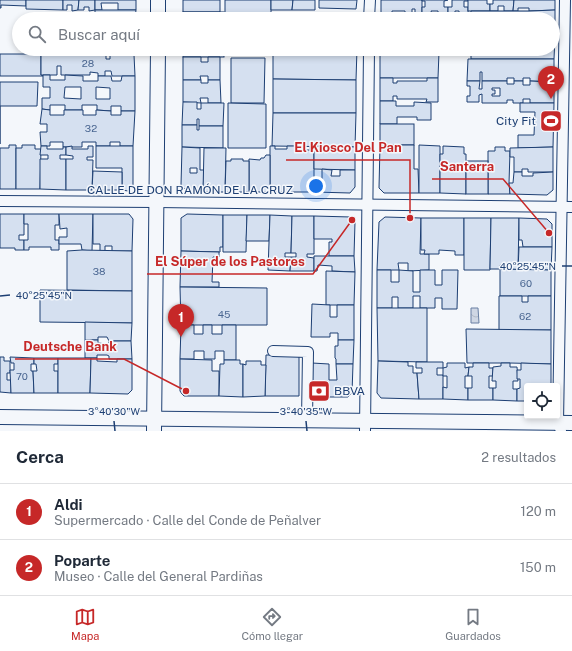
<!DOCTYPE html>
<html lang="es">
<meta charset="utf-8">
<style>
:root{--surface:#fff;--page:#f6f6f7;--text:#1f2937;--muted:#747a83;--line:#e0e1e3;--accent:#c62828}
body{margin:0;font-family:"Public Sans",sans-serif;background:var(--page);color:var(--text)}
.controls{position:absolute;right:12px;bottom:12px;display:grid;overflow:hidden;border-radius:4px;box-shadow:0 2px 6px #0003}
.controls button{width:36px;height:36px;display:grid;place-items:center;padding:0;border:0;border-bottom:1px solid var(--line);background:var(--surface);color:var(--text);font:20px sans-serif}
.you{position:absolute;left:316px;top:186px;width:14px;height:14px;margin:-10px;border:3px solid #fff;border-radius:50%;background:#1a73e8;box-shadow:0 0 0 6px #1a73e833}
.badge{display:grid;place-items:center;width:26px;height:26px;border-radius:50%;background:var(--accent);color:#fff;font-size:13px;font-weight:700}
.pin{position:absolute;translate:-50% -33px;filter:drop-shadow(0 1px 2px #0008)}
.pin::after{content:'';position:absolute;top:21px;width:14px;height:12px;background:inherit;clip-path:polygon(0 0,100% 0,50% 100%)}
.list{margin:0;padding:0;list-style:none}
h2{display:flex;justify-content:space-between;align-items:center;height:52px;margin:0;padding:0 16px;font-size:17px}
h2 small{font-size:13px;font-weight:400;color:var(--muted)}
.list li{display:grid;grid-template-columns:26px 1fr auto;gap:12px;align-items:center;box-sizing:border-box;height:56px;padding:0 16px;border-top:1px solid var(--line)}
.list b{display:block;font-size:15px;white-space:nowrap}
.list p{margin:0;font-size:13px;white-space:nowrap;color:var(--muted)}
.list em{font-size:13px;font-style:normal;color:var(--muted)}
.icon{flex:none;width:22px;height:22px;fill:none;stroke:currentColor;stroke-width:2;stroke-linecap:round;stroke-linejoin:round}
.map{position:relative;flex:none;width:572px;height:431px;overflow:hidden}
.search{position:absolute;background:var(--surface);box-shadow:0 2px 6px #0003;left:12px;right:12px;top:12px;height:44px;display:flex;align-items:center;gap:10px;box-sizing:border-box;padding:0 14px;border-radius:22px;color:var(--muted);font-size:15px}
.sheet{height:164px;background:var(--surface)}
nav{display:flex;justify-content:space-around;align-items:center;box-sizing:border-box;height:56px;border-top:1px solid var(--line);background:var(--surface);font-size:11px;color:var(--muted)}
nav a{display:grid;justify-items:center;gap:2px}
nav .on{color:var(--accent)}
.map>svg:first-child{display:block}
</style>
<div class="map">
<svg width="572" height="431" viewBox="0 0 572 431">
<defs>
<pattern id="water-waves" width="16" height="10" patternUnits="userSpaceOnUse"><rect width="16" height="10" fill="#cfd7e4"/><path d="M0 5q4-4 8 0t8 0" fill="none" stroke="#b1bac7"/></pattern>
</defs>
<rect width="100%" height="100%" fill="#f4f7fb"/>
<path fill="url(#water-waves)" stroke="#687fa3" d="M471,308h7l1,15h-8z"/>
<g fill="#d5e0f0" stroke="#1d3f73" fill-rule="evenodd">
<path d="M0,0h26v6l-25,-1v3h-1z"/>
<path d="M26,0h37v10l-37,-1z"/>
<path d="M63,0h16l-1,10 -6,1v-6h-5v5h-4z"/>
<path d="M79,0h16v10l-6,1v-4h-5v3h-6z"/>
<path d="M95,0h41v10h-18v-7h-17l1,7h-7z"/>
<rect x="183" y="0" width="37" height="12"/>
<path d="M225,0h46v18l-46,-1z"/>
<path d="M271,0h22l-1,10h-21z"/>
<path d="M293,0h22v10h-23z"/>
<path d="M319,0h38l-1,9 -37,-1z"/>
<path d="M381,0h41v14h-7v-5h-3v5h-7v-3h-13v3h-11z"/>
<path d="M422,0h26l-4,1v6h4v7h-10v-3h-7l1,3h-10v-7h3v-6h-3z"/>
<path d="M452,0h16v1h-4v6h4v7l-9,1v-4h-4v3h-7v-7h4z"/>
<path d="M468,0h19v4h3v7h-22z"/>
<path d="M493,0h21l-1,11h-9v-5h-6v5h-8v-7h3z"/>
<path d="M514,0h41v10l-26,1v-3h-11v3h-5z"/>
<path d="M95,10h41l-1,9h-40z"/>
<path d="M555,10v25h-2v-16h-82v-8h58z"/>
<rect x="183" y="12" width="41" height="7"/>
<path d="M274,13l83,1v5h-84z"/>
<path d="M381,14h22v5h-23v-4z"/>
<rect x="412" y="14" width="24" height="5"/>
<path d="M553,35h2l-1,24h-83v-10h82z"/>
<rect x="95" y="49" width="11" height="5"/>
<rect x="115" y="49" width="19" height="6"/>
<rect x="183" y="49" width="41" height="8"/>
<path d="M273,49h84l-1,31 -83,-1z"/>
<rect x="380" y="49" width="10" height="3"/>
<path d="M380,52h59l-1,26h-58z"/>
<path d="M0,54h41v21h2v1h-43z"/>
<path d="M41,54h65v5h4v-4h24l1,21h-23l-1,-5h-6v5h-7v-3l-8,-1v3h-29v-9h-4v9h-16z"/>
<path d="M183,57h18v5h7v-5h12v23h-12v-4h-8l1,4h-18z"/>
<path d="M231,58h34l-1,45h-33z"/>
<path d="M468,59h86v23l-24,-1v-3h-7v3h-9v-3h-7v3h-25v-9h-2v9h-13z"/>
<path d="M43,75h7v5h15v-5l18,1v5h15v-5h13l1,5h9l1,-5h13v35h-14v-5h-10v5l-14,-1v-5h-15v5h-17v-5h-15v5l-8,-1v-11h8v-11h-7zM65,87h16v12l-17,-1zM96,87l14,1v11h-14z"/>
<path d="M380,78h13v5h4v-2h30v-3h11v24h-12l1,-3h-30v-3h-4v5h-13z"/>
<path d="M273,79l83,1v33h-83z"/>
<path d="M183,80h18v3h7v-3h12l1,23h-13v-5h-8l1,5 -18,-1z"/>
<path d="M467,81h13l-1,8h3v-8h25v3h7v-3h9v4h7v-4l24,1v21h-24v-4h-7v4h-10v-3h-6v3h-25v-9l-3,1v7h-12v-6h3v-10h-3zM492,88h8v8h-8v-2h3v-4h-3z"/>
<path d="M0,82h38l-1,24h-37v38z"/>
<path d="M380,101h16v5h18v-4l17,1v17h-14v-3h-20v7h-17z"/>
<path d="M183,102h14v7h4v-6h23l-1,23h-24v-7h-2v6h-15z"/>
<path d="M228,103l38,1v44h-38z"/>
<path d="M520,103h34l-1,44 -35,1v-13h16l1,-23h-15z"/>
<path d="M42,109l8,1v5h14v-5h19v5h13v-5l15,1v4h10v-4h14l-2,35h-13v-4h-10v4h-14v-4h-14v5h-19v-5h-13v4h-9l-1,-14h7v-8h-7z"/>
<path d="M273,113h83l-1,34 -83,-1z"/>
<rect x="380" y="124" width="34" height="21"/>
<path d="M182,125h15v5h2v-4h24v22l-41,-1z"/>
<path d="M9,145h7v44h-16v-41h9z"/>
<path d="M22,145h13v4h6l-1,40h-24v-41h6z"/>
<path d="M380,145h34v24h4l1,24h-35l-5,-5z"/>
<path d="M419,145l21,1v47h-21z"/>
<path d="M41,146h6v3h16v-2h3v8h-6v4h6v31l-26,-1v-30h8v-4h-8z"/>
<path d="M72,146v3h16v-3h5v11h-6v3h6l-1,30h-26v-31h7v-3l-7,-1v-8z"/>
<path d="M96,146h37v39l-5,6 -6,-1v-22h-26z"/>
<path d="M270,146h5v3h12v-3h10v4h13v-3l4,-1v46h-44z"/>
<path d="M314,146l41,1v23l-41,-1z"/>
<path d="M443,146l21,1v7h2v40l-26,-1v-39h3z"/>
<path d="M182,147l18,1v22h4l-1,22 -16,-1 -6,-6zM190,168h7v5h-7z"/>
<path d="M495,147h10v4h5l-1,32 1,11h-22v-43h7z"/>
<path d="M553,147v25h-25v-3h-6v3h-8v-15h-4v-9z"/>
<path d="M204,148h22l-1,44h-22z"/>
<path d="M266,155h4v37h-21v-33l11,1 1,-2h3z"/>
<path d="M231,159h12v2h6v31h-24l1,-31h5z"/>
<rect x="466" y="161" width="22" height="33"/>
<path d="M322,169l10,1 -1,6h9v-6h15v17l-5,6 -36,-1v-13l8,1z"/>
<path d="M93,171l29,1v18h-30z"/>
<path d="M514,172h8v4h11v-3l20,-1v18l-6,5 -37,-1 -1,-11h4z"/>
<path d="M0,214h24v21h-5v5h5v10h-9v-2h-15z"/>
<path d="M24,214h35v11h-4v15h4v10h-8v-3h-22v3h-5v-10h4v-16h-4z"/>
<path d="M59,214h34l-1,37 -10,-1 -1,-6h-22v-7h8v-9l-7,1z"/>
<path d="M93,214h36l4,5 -1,32h-20v-5h-7v5h-5v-7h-7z"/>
<path d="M187,214l36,1v32h-3v5l-39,-1v-33z"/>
<path d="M223,215h24l-1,37h-23z"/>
<path d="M247,215h23l-1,26h-23z"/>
<path d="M270,215l22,1 -1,37h-6v4h6l-1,14 -22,-1z"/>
<path d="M292,216h22v38h-7v3l7,1v13h-24l1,-14h5v-4h-5z"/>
<path d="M314,216l37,1 4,5 -1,34h-25v-14h3v-3h-18z"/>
<path d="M385,217l36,1 -1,36h9v16l-21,1v-8h-10l1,7h-22l2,-48z"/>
<path d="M421,218h43v37h-9v-4l-16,-1v4h-15l1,-4h-4z"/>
<path d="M464,218h27l-1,52h-26z"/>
<path d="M491,218h28l-1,52 -6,-1v-4h-12v4h-10z"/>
<path d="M519,218l28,1 5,5v23h-29l-1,-7h-3z"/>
<path d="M519,247h33l-1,23h-33z"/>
<path d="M82,250l50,1v40l-65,-1v-39z"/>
<path d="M181,251l38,1v5h-6l-1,25h7v5h-39z"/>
<path d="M314,256h40l1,16 -23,-1v-5l-14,-1 -1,6h-3z"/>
<path d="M500,269l51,1v26h-51z"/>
<path d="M377,270h14v12h8v-12l14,1v21h7v-22h15v15h7v-15h16l-1,39h-15v-11h-7v10h-15v-12h-7v12h-15v-11h-6v11h-15z"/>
<path d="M326,271l29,1 -1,33h-28z"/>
<path d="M180,287l87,1v37h-86z"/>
<path d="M40,290l92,1v32l-92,-1z"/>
<path d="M499,296h23v6h6v-6h23v34h-52z"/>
<path d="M312,304l18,1v12h7v-12h17v35h-16v-7h-8v4h-19z"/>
<path d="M377,308h50v54l-49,-1z"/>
<path d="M85,322l47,1 -1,18h-22l-2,-4h-9v3h-13z"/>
<path d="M181,325h13v9h9v-9h9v9h10v-9h14v35h-12v-9h-9v8h-11v-8h-10v8h-14z"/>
<path d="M466,329l85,1v34l-41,-1h-43z"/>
<path d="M85,340h13v3l9,1 2,-2v-1h22l1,18h-23v-3l-2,-1h-10v3h-12z"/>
<path d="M338,340h16l-1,24h-17v-5l-1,-1v-12h3z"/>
<path d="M266,355h33v41h-34z"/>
<path d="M0,357h4v4h6v12h-3v7h4v13l-11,-1z"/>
<path d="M10,357l24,1v6h-3v7h2l1,22h-23l-1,-23h4v-7h-3z"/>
<path d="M34,358h24v6h-4v7h4v22h-24l-1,-22h4l-1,-7h-2z"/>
<path d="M58,358h33l-1,35h-32z"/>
<path d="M91,358h6v3l20,1v-3h15v31l-4,4 -38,-1z"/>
<path d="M180,359l32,1v11h7v25h-35l-2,-2 -2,-3z"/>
<path d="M224,360h16v4h3v33l-24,-1 1,-32h4z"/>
<path d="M246,361h15v4h5l-1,31 -22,1v-33l3,1z"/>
<path d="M378,361l30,1v4h5v7h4l2,26 -38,-1 -4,-5z"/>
<path d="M416,362h27v6h-6v7h6v24h-24l-2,-26h5v-5h-6z"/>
<path d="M312,363l17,1v16h8l-1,-16h17l-1,29 -4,4h-36z"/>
<path d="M447,363h18v5l4,-1 -1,9h-3v12h3v12l-25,-1v-12l4,1v-12h-4v-8l4,-1z"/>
<path d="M473,363h16v5h4v8h-4v12h4v12h-25v-12h4v-12h-4l1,-9h4z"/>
<path d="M501,363h9v4h7l1,14h-5v8h4v12l-24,-1v-12h3v-7h-4l1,-14 8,-1z"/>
<path d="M521,363l30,1v22h-24v15h-10v-12l3,-1v-9h-3v-9h4z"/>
</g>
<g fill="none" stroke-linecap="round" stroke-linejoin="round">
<g stroke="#1d3f73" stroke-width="12">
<g id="street">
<path d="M369,19l1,-19"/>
<path d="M0,201l156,1 416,5"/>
<path d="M273,351l35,1 -1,68"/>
<path d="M365,431l4,-382"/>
<path d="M561,431l-3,-8 7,-423"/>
</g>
</g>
<g stroke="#1d3f73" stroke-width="16">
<g id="secondary">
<path d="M158,19v-19"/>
<path d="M0,417l572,6"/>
<path d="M154,431l4,-382"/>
</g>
</g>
<use href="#street" stroke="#f4f7fb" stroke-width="10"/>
<use href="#secondary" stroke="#f4f7fb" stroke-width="14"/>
</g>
<path fill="none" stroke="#1d3f73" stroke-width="1.5" d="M562,266h10M0,296l10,-1M114,421l1,10M306,421l1,10"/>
<defs>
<g id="stadium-square" transform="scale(1.15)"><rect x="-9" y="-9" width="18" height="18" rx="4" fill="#c62828" stroke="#f4f7fb"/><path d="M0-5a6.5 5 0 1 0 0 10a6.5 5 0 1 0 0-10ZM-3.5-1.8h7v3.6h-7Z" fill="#fff"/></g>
<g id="bank-square" transform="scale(1.15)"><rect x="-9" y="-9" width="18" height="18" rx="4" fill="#c62828" stroke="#f4f7fb"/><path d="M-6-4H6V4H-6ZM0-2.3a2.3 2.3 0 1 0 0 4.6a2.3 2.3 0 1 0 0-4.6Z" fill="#fff"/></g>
</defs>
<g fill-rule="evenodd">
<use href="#stadium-square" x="551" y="121"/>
<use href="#bank-square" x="319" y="391"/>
</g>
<g text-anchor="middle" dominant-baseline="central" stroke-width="3" stroke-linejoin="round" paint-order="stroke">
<g font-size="10" fill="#4b6792">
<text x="88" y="63">28</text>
<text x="91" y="128">32</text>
<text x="99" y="271">38</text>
<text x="526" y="283">60</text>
<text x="224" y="314">45</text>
<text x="525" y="316">62</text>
<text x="22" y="376">70</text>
</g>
<g font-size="12" fill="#1d3f73" stroke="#f4f7fb" text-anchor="end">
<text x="536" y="121">City Fit</text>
<text x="334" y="391" text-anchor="start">BBVA</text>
</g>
<g font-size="12" fill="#1d3f73" stroke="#f4f7fb">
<text x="190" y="190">CALLE DE DON RAMÓN DE LA CRUZ</text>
</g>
</g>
<g font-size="10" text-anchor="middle" fill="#1d3f73" stroke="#f4f7fb" stroke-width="3" stroke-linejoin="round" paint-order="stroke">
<text x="528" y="270">40°25'45"N</text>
<text x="44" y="299">40°25'45"N</text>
<text x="114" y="415">3°40'30"W</text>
<text x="306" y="415">3°40'35"W</text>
</g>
<path fill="none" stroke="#c62828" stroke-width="1.5" d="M410 218L410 160H286M549 233L503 179H432M352 220L313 274H147M186 391L124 359H15"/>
<g fill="#c62828" stroke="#f4f7fb" stroke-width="1.5">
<circle cx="410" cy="218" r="4"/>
<circle cx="549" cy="233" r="4"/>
<circle cx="352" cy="220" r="4"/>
<circle cx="186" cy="391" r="4"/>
</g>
<g font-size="13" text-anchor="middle" font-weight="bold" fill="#c62828" stroke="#f4f7fb" stroke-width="3" stroke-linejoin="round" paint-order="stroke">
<text x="348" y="152">El Kiosco Del Pan</text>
<text x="467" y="171">Santerra</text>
<text x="230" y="266">El Súper de los Pastores</text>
<text x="70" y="351">Deutsche Bank</text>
</g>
</svg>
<div class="controls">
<button><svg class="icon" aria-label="locate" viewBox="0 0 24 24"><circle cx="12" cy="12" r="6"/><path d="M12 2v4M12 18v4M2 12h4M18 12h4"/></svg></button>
</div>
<div class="you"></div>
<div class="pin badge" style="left:181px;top:337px">1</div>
<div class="pin badge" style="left:551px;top:99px">2</div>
<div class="search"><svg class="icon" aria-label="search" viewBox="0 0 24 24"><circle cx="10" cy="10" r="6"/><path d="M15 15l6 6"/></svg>Buscar aquí</div>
</div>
<section class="sheet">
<h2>Cerca<small>2 resultados</small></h2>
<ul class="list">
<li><span class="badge">1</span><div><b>Aldi</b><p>Supermercado · Calle del Conde de Peñalver</p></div><em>120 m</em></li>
<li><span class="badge">2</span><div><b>Poparte</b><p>Museo · Calle del General Pardiñas</p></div><em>150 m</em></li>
</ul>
</section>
<nav>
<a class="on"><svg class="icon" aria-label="map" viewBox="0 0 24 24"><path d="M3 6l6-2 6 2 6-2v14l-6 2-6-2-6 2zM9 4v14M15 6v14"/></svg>Mapa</a>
<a><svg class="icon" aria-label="directions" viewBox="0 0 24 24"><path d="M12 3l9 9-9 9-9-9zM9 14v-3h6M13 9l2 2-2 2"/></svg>Cómo llegar</a>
<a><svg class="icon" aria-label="saved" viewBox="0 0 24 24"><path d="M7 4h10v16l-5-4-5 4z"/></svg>Guardados</a>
</nav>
